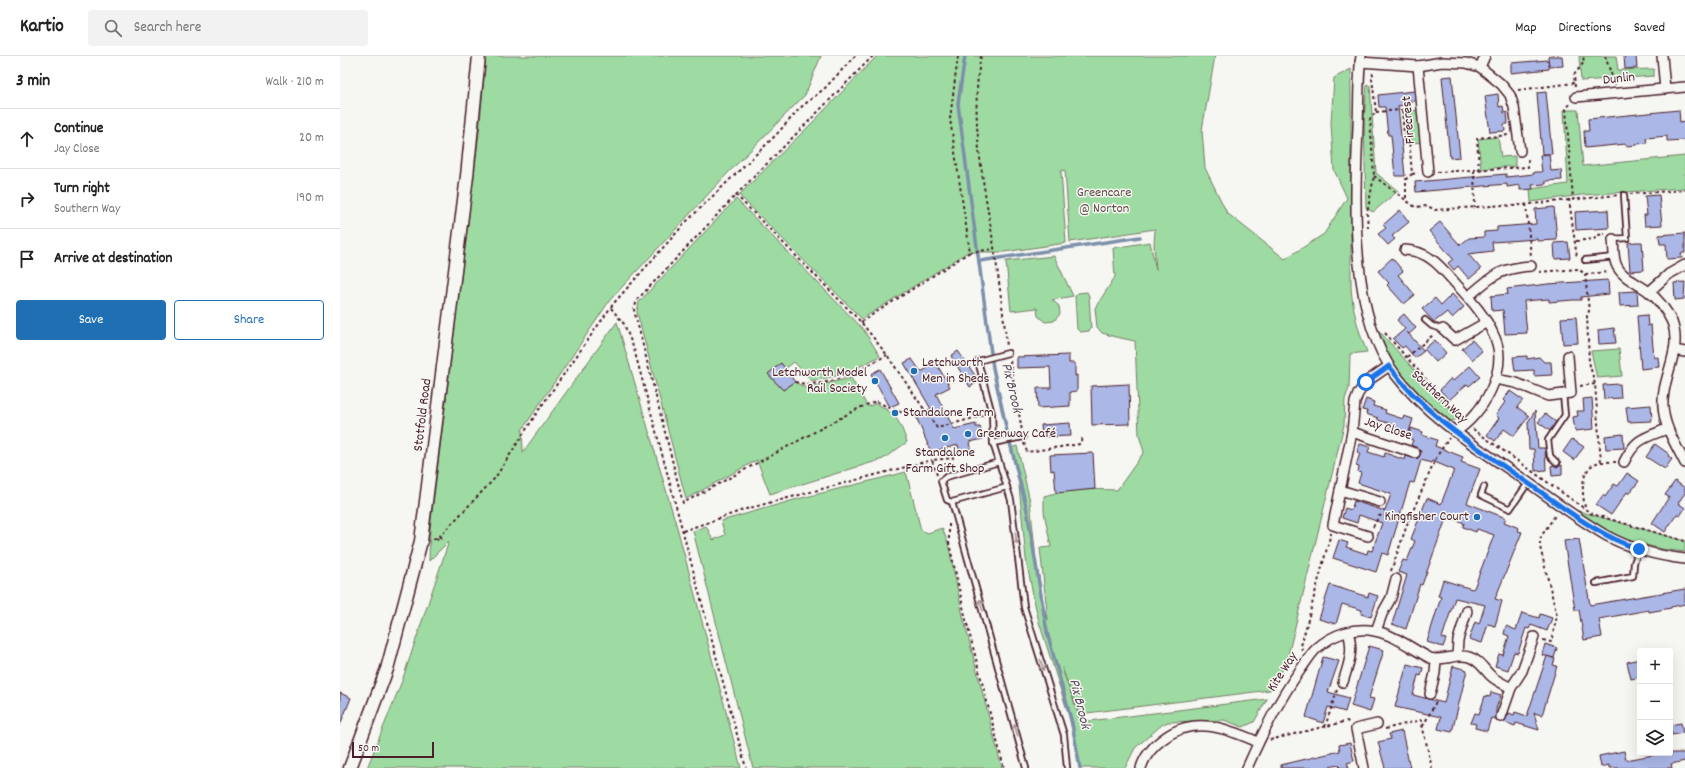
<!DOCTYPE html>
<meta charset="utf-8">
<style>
:root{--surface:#fff;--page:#f2f2f2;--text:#222;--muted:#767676;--line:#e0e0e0;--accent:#1f6fb2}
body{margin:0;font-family:Dekko,sans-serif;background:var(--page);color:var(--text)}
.controls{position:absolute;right:12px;bottom:12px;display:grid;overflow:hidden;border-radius:4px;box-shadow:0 4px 16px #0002}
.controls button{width:36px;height:36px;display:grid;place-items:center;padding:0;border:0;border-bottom:1px solid var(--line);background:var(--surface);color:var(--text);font:20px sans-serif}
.scale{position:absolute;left:12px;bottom:10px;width:82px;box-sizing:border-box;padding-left:4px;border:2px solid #4a1f2b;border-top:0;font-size:11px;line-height:14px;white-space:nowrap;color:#4a1f2b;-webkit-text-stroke:3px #f6f6f2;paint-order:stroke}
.stop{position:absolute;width:12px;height:12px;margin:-9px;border:3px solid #1a73e8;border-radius:50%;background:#fff}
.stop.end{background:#1a73e8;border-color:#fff;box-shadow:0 1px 4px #0008}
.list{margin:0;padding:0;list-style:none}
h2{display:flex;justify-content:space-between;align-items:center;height:52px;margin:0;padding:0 16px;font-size:17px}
h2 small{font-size:13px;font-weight:400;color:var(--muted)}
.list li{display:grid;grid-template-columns:26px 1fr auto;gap:12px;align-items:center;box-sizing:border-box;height:60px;padding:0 16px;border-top:1px solid var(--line)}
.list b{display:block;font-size:15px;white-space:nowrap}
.list p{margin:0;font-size:13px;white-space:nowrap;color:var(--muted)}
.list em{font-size:13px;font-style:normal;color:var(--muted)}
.actions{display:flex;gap:8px;padding:12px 16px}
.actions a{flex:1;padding:9px 0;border:1px solid var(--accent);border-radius:4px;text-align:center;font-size:14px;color:var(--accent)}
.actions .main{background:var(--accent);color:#fff}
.icon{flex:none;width:22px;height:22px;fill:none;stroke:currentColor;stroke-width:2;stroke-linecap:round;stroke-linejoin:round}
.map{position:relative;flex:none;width:1345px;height:712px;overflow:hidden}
header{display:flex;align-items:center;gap:24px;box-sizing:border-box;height:56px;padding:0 20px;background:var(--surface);border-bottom:1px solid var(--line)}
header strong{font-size:19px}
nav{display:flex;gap:22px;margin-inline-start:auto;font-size:14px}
.search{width:280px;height:36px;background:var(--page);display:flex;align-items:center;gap:10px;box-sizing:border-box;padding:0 14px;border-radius:4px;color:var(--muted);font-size:15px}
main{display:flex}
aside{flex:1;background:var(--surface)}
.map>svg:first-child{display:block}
</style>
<header>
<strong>Kartio</strong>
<div class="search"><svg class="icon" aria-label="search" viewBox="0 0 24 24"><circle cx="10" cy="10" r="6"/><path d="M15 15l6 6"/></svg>Search here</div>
<nav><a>Map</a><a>Directions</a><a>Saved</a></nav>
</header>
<main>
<aside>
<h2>3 min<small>Walk · 210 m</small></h2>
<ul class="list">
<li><svg class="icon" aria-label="ahead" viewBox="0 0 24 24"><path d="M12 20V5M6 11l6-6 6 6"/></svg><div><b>Continue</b><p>Jay Close</p></div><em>20 m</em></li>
<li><svg class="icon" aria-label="right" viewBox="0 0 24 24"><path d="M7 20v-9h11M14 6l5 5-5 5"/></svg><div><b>Turn right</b><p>Southern Way</p></div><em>190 m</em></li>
<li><svg class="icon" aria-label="arrive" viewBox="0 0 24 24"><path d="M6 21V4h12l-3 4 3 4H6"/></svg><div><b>Arrive at destination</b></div></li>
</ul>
<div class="actions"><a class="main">Save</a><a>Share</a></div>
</aside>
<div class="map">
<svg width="1345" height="712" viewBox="0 0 1345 712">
<rect width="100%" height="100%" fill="#f6f6f2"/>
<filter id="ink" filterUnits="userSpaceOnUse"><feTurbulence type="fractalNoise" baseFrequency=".025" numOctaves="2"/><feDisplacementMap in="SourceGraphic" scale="8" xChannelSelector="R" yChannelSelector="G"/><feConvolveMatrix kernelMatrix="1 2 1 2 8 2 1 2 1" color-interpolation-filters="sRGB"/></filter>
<g filter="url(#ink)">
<g fill="#9edba2" stroke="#747d66">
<path d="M146,0h335l-16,39 -79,80 -116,125 -88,130 1,22 94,-130 61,209 63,237h-374l35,-87 47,-140 -20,20 1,-32 49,-396z"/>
<path d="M537,0h338l-13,74 3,38 22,45 58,46 39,-25 23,-36 -13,-28 -3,-46 3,-46 17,-9v219c2,23 7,43 16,64l-17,2 -1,34 -4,11 -1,26 -58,239 -16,26 -191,24 -17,-46 19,54 186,-23 -13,23 -11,5 -19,-7 -56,2 -5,2 -28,24 -10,20h-46l-2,-17 -9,-38 -29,-91 -6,-27 -7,-36 -7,-74 -8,-37 6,-2 13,55 6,59 8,47 4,13 -8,-72 11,-1 -7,-35v-16c23,-7 49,-7 73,-6l27,-38 -5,-17 -4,-94 -19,-4 -14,-4 -5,-6 -2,-19 20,-31 -2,-29 37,-6 6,28 -2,-25 1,-16 -85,13 -5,-72 -4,1 5,72 -62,9h-36l-106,67 -123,-124 73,-72z"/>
<path d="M1239,0h37l2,14 36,-1v7l-73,5z"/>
<path d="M1027,28l3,2 6,87 22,18 -25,21 -7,-4 -2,-89z"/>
<path d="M1080,54l3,32 -10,1 -8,-11 -2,-20z"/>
<path d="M1224,54h14l5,56 102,-10v32l-104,7 -50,7 -1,-13 38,-5z"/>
<path d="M1158,81l3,20 14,-1v10l-34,3 -3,-30z"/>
<path d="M396,143l127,130 17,27 -35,18 -33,7 -18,-19 -9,7 -4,-6 -13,11 15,16 12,-8 11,6 45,-10 17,29 8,-4c21,12 23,17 31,39l-24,17 -113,35 -13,-34 -71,39 -49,-187 2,-10z"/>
<path d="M714,200l19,40 -21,4 7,6 1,8 -6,7 -9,1 -7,-6 -1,-8 -26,3 -5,-50z"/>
<path d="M747,236l2,4 2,33 -2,2 -9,1 -3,-3 -2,-33 3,-3z"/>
<path d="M1039,275l80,88 -9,2 -52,-46 -21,-41z"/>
<path d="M1279,293l3,27 -25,2 -6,-27z"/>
<path d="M566,416l15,58 7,3 14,-5 6,15 16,78 38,147h-249l-60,-237 13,-5 7,14 12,-5 -4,-14 73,-21z"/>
<path d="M1235,454l110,31v11l-23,-3 -44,-11z"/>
</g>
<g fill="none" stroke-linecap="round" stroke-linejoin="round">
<g stroke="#7c8faa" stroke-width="3.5">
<path d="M625,0l-7,48 35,264 14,63 20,79 20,122 25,91 8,45"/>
<path d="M640,205l160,-24"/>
</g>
</g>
<g fill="#abb7e7" stroke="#4a1f2b">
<path d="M1211,0h11l1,10 -14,1v2l-38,4v-10l37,-3 1,6 -1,-9z"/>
<path d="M1284,0h12l1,12 -12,1z"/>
<path d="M1112,20l8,81 -10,1 -8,-81z"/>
<path d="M1074,35l1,10h-6v3l-11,2 7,70h-10l-4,-41h-3l-3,-28h-6l-1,-12z"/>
<path d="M1206,36l6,62h-10l-5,-61z"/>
<path d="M1158,38l1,13 4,-1 1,7 3,-1 1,12h-4l1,7 -15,1 -5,-36z"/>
<path d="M1339,54l1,12 5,-1v19l-18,1v-5l-21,2 1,5 -10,1v1l-11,1v-2l-41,4 -1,-17h5l-1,-12z"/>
<path d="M1209,98l2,17 10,-1 1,10 -16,1v3l-14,1 1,4 -13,1v-5l-13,2v-3l-91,8 -1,-10 91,-8v3l28,-3v-2h8l-2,-17z"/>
<path d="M1319,139l3,30 -17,1 -1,-11h3l-2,-19z"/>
<path d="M1214,151l3,33 -20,1v-2l-45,3 1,9 -25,3 13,15 -12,10 -11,-13 -4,4 -6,-7 5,-4 -24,-28 11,-9 20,23 9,-7 15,-1v-5l13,-1v-4l39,-3 -1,-15z"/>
<path d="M1060,154l9,12 -17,14 3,3 -7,6 -10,-11 8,-6 -3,-3z"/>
<path d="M1268,154l1,18 -33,2 -1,-18z"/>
<path d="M1345,177v20h-4l1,5 -15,1 -1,-15h-6l-1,-9z"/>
<path d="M1228,186l2,16 -15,1 -1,-16z"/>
<path d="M1296,186h6l2,28 -14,1 -2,-28z"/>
<path d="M1052,202l11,13 -5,4 17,20 -11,9 -17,-19 2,-2 -11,-12z"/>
<path d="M1268,224l1,14 -28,3v3h-8l-24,2v-3l-25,2 3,32 -22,1 -2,-24 -11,1 -1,-15 17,-2 -1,-5 41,-5z"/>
<path d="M1345,226l-1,17 -9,1 -1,-17z"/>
<path d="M1297,235l1,14 -18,1 -1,-14z"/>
<path d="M1112,238l12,13 -12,11 -5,-6 -13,10 -12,-13 13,-11 6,7z"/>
<path d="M1064,258l12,14 -7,6 -2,-2 17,19 -9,7 -10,-12 -3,2 -9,-9 12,-10 -8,-9z"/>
<path d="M1307,259l1,11 3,-1 3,33 4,-1 1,10 -18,2 -4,-53z"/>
<path d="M1236,261l2,26 -15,1 -2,-26z"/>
<path d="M1274,272l2,15 -17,1 -1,-14z"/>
<path d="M1095,284l11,13 -10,9 -12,-13z"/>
<path d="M1132,284l10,11 -10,9 -10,-11z"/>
<path d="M618,295l21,30 -9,6 -19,-31z"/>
<path d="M729,299v8h6v13l2,-1v16l-7,1v14l-32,2 -1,-20h14l-1,-21 -33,1v-11z"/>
<path d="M1187,300v3l12,-2 5,5h7l1,13 -18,1v-6l-19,1 -2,-14z"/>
<path d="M572,303l9,13 15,-9 14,24 -14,7 18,35 22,-5v3h4l3,12 -13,3 1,6 -11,4 -2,-7 -27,7 -16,-38 16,-5 -27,-46z"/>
<path d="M441,307l14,19 -12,8 -15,-16z"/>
<path d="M1130,310l10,11 -11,9 -2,-2 -18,16 -9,-10 11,-12 2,3z"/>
<path d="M540,313l19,34 -9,4 -19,-33z"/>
<path d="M789,328l1,40 -38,1 -1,-39z"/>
<path d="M1280,328l1,14 -17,1 -1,-14z"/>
<path d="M1170,335l13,9 -6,7 12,9 -15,20 -10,-7 -9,12 -8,-6 12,-17 -3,-3 9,-13 -2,-2z"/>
<path d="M1252,342l2,31 -19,2 -2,-14 5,-1 -1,-5h7l-1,-12z"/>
<path d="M1026,343l8,3 -1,4 13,4 -1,3 18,6 1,-3 9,3 -5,16 -19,-6 2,-5 -13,-4v-2l-12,-4 1,-3 -5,-1z"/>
<path d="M1311,349l1,16 -24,1 -2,-15z"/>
<path d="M1195,355l3,37h7l1,22 -11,1 -1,-22h-5l-1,-27z"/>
<path d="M1205,358l11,8 -6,9 -12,-9z"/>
<path d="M730,367l1,13 -29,1 -1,-12z"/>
<path d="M1071,372l12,4 -1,3 15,5 -2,6 28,11 -2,5 19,7 -13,34 39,15 -2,4 15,6 -1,3 4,1 -27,67 7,2 -7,25 -7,-2 -6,19 -13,-4 6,-17 4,2 6,-19 -30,-7 -13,40 4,1 -3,8 -16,-5 14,-45 -3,-1 5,-16 29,9 2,-1 20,-53 -17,-6 -1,3 -13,-5 1,-4 -17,-7 -25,69 -2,-1 -14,45 -14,-5 15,-49 -9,-3 5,-12 4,1 8,-20 -4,-2 16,-41 14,6 13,-34 -22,-9 -1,2 -10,-3 -7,23 -4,-1 -22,73 -6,-2 -6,19 -43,-14 6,-18 9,3 -2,4 21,7 1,-4 4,1 10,-28 -23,-8 -2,8 -15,-5 3,-10 6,2 3,-9 31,10 6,-17 -33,-11 3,-10 -3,-1 1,-5 -3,-1 4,-13 -3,-1 3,-8 10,3 -2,5 16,5 1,-4 20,7 1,-4 11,3 2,-2 2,-5 -2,-3 -8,-4 2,-5 -5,-2z"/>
<path d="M1283,378l1,14 -18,1 -1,-13z"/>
<path d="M1232,383l12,8 -10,13 -11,-8z"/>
<path d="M1315,388l14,10 -1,2 4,3 -7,10 -19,-12z"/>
<path d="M753,397l2,36 -39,4 -2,-23 -3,1 -1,-16z"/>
<path d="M1214,409l4,2 4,-2v10l-10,1 -1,-10z"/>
<path d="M1287,417l12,8 -10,13 -2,-2 -16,23 -15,-10 7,-10 2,2 9,-13 4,2z"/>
<path d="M1335,425l10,7v5l-7,10 7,5 -5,8 -3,-2 -12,18 -13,-9 17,-26 -4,-2z"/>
<path d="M1239,483l11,66 95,-16v15l-14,3v1l-22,4v-2l-50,9 3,18 -18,3 -5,-30h-4l-11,-69z"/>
<path d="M990,529l38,12 1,-4 9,3 -7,21 -10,-3 1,-4 -20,-6 -6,20 -17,-5z"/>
<path d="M1182,557l17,5 1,-4 12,4 -5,13 -16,-6 -2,4 -3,-1 -8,25 -4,-1 -6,18 -13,-4 4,-12 4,1 6,-19 -5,-2 2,-8 10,4z"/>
<path d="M1205,588l12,4 -3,10 -12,-3z"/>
<path d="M1029,590l15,4 -15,48 5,1 -4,13 -19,-6z"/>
<path d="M1207,600l8,3 -2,6 4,1 -15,49 -8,-2 5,17 -23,-7 -1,3 -11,-4 5,-9 5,2 1,-3 12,4z"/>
<path d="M983,601l16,4 -11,31 21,6 -4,14 -17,-5 -5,16 -17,-6z"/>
<path d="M1299,603l1,18 -9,2 -4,-17z"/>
<path d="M1067,608l16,4 -2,8 -3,-1 -5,20 31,8 9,-37 14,4 -15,62 -14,-3 3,-12 -46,-10z"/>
<path d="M1151,636l10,3 -5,14v10l-5,-1 -4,13 -12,-3 1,-4 -5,-1 4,-10 4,1 6,-18 5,1z"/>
<path d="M0,637l11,5 -11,27z"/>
<path d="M1341,667l2,10 -11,2 -2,-10z"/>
<path d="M1062,675l8,37h-25l-7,-26 13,-3 -2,-5z"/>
<path d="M1010,687l4,18 -7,2 2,5h-9l-1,-3 -15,3h-43v-3l59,-14 -1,-6z"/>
<path d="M1284,695l2,9 38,-7h21v8l-14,3 1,4h-63v-3l-8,2 -2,-11z"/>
</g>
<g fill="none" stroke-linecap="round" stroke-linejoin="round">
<g stroke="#4a1f2b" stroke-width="8">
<g id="lane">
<path d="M1273,183l14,-1 -3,-43"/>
<path d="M1245,204l30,-3"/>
<path d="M1085,264l7,6 11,3"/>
<path d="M668,297l-30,8 14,53 1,29 18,57 13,107 40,128 3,33"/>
<path d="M653,387l30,-6"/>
<path d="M659,406l-53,15 -5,4 6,19 5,2 55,-15"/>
<path d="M1217,407l-7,-7 -2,-16 17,-25 -2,-21"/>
<path d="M1144,431l-3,8 29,14 18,-26"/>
<path d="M612,446l74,266"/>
<path d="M1256,527l37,-7 1,-13 5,-14"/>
</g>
</g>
<g stroke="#4a1f2b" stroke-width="12">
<g id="street">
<path d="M1021,0c-3,23 -2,48 -3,71 -3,73 -9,187 37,247 34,45 85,75 131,107 27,19 53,39 81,55 24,13 52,20 78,23"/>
<path d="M1322,0l3,33"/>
<path d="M1020,6l58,4 24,-4 24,1 14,4 21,17 9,11 4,12 6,44"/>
<path d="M1078,10l10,106"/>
<path d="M1140,11l5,-11"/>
<path d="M1236,41l109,-10"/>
<path d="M1273,183c1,8 0,17 3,25 5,13 21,19 32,27 10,8 19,20 24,31 11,29 -11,56 -9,84 1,21 13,39 22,57"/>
<path d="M1065,194c24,1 36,17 51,34 15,16 31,34 39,54 14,33 -13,77 -40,94"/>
<path d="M1309,236l20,-18 16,-9"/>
<path d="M1128,241c23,-20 31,-29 63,-31"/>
<path d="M1103,273l12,11 32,-18"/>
<path d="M1334,294l11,2"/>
<path d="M1155,323l21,4 32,13 23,-3 -3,-37"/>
<path d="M1012,376l63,21"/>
<path d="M1284,406c12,-24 20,-24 43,-33"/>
<path d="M1000,434l40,12"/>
<path d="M1028,480l-35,-11 19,-93 3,-30 3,-8 8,-12 23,-16"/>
<path d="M1036,575l6,-17 9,-16 5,-19"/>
<path d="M1117,600l1,-16 9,-29"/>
<path d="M1003,626c6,-19 11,-31 5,-50"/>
<path d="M1171,632l11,-17 12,-34"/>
<path d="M1090,638l5,-21 1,-13"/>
<path d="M801,712c3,-11 12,-22 22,-29 30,-24 63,-11 95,3"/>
<path d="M907,712c15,-34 32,-69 54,-99 5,-7 9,-14 15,-20 16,-15 38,-22 59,-18 20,4 37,18 55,27 13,4 26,-5 39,-1 10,3 14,11 21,18 6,6 14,9 21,13l-10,29"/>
<path d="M1024,712l-8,-39 21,-5"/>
</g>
</g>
<g stroke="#4a1f2b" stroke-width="15">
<path id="secondary" d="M10,712l37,-99 34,-128 46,-365 12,-120"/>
</g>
<g stroke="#4a1f2b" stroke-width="2" stroke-dasharray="3 3" stroke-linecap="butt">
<path d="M641,0c-12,63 3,128 13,191 5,33 9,66 13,99"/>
<path d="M1265,0l10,29"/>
<path d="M1235,31l-1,-12 10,-13 -1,-6"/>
<path d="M1178,34l56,-7"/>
<path d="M1230,48l-4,5 7,90"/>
<path d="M1062,54l2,23 5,5 3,36 -6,5v20"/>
<path d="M1036,56l36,-3"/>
<path d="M1134,114l1,37"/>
<path d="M1139,114l-2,-32 32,-3"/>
<path d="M1097,116l91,-5v-10"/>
<path d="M1072,118l6,-1"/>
<path d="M1034,120l41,31 13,-1 7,4 69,-5 8,1 106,-11"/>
<path d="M1290,138l55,-4"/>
<path d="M396,139l137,-139"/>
<path d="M1229,143l8,59"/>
<path d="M1186,148l5,52"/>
<path d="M1028,172l-1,-14 7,-38 -4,-57 6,-7 -4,-33 1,-6"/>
<path d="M1236,185l18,-2 4,-4 7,-1"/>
<path d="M630,196l24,-3"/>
<path d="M1199,216l39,-3 7,5 24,-2"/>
<path d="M1245,218l4,37 -2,5 2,46 6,22 6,78"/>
<path d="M271,252l13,16 10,25 112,419"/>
<path d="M521,266l109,-70 -20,-133 8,-63"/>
<path d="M1045,277l74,84"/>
<path d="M1067,301l26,-22"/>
<path d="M670,305l12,70"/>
<path d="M455,326c33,8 64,-12 92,-27"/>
<path d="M1240,330l15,-2"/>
<path d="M585,353c-5,1 -13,5 -19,4 -10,-1 -20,-7 -30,-12l-17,7 -176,95 -49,-193 3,-10 99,-105 125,127 26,33 50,73 48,-13"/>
<path d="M1133,373l119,85 93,27"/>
<path d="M684,387l3,9 53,-8 3,-8"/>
<path d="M597,419l-5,-15 21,-2 -3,-10"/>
<path d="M1245,451c-3,-14 -5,-34 9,-43 6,-3 15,-2 22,-2"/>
<path d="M609,468v19l17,77 38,148"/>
<path d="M1033,471l6,-11 6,-1 23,7"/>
<path d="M343,475l63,-22 186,-49"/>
<path d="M96,482l3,2 2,-2v-3"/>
<path d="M93,483l6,-2 56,-59 43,-67 75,-107 73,-82 90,-87 24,-27 25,-20 30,-32"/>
<path d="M1051,515l17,-49 29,-66 12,-18"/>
<path d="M1203,584l8,2 6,-26 -17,-69v-8l4,-7 12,-18"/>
<path d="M962,595l-1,-5 30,-113"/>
<path d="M1083,670l13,-24"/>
<path d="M985,671l12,-37"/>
<path d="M1045,673l36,-9 11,48"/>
<path d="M930,684l77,-19 2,2"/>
</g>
<use href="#lane" stroke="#f6f6f2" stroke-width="4.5"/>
<use href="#street" stroke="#f6f6f2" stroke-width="9"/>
<use href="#secondary" stroke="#f6f6f2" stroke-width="12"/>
</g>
<defs><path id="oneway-shaft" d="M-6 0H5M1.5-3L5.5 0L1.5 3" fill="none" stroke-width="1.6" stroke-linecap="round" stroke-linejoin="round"/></defs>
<g stroke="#a99598">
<use href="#oneway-shaft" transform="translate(676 482) rotate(83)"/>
<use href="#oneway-shaft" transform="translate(641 549) rotate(-106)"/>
<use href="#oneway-shaft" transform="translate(702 609) rotate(73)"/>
<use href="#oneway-shaft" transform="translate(676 674) rotate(-106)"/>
</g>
</g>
<g fill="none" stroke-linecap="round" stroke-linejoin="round" filter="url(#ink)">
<path stroke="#1a73e8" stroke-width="5" d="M1026,326l23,-16c36,50 89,82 139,117 35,24 70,53 111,66"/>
</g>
<g fill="#1f6fb2" stroke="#f6f6f2" stroke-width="1.5">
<circle cx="574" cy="315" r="4"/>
<circle cx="535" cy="325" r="4"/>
<circle cx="555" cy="357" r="4"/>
<circle cx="628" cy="378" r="4"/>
<circle cx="605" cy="382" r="4"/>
<circle cx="1137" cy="461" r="4"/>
</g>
<g text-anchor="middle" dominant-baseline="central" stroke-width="3" stroke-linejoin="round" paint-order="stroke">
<g font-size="14" fill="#4a1f2b" stroke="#f6f6f2">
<text transform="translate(1279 23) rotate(-6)">Dunlin</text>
<text transform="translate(1069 64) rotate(-95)">Firecrest</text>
<text transform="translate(1099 341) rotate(43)">Southern Way</text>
<text transform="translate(83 359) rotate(-83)">Stotfold Road</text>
<text transform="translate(1048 373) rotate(18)">Jay Close</text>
<text transform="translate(943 616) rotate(-57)">Kite Way</text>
</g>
<g font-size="14" fill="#5f4e49" stroke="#f6f6f2">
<text x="764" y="137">Greencare<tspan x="764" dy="16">@ Norton</tspan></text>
</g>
<g font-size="14" fill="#4a1f2b" stroke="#f6f6f2" text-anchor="start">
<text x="582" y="307">Letchworth<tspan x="582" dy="16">Men in Sheds</tspan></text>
<text x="527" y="317" text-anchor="end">Letchworth Model<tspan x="527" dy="16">Rail Society</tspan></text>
<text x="563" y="357">Standalone Farm</text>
<text x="636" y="378">Greenway Café</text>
<text x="605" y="397" text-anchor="middle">Standalone<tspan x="605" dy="16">Farm Gift Shop</tspan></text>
<text x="1129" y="461" text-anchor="end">Kingfisher Court</text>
</g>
<g font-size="15" font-style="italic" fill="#5f4e60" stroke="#f6f6f2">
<text transform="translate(671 332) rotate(77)">Pix Brook</text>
<text transform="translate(739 648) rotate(76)">Pix Brook</text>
</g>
</g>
</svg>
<div class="controls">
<button>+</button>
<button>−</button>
<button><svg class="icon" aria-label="layers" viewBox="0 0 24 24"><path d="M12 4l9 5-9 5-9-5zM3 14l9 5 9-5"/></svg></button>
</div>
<div class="scale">50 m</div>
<div class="stop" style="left:1026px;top:326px"></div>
<div class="stop end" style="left:1299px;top:493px"></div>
</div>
</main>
